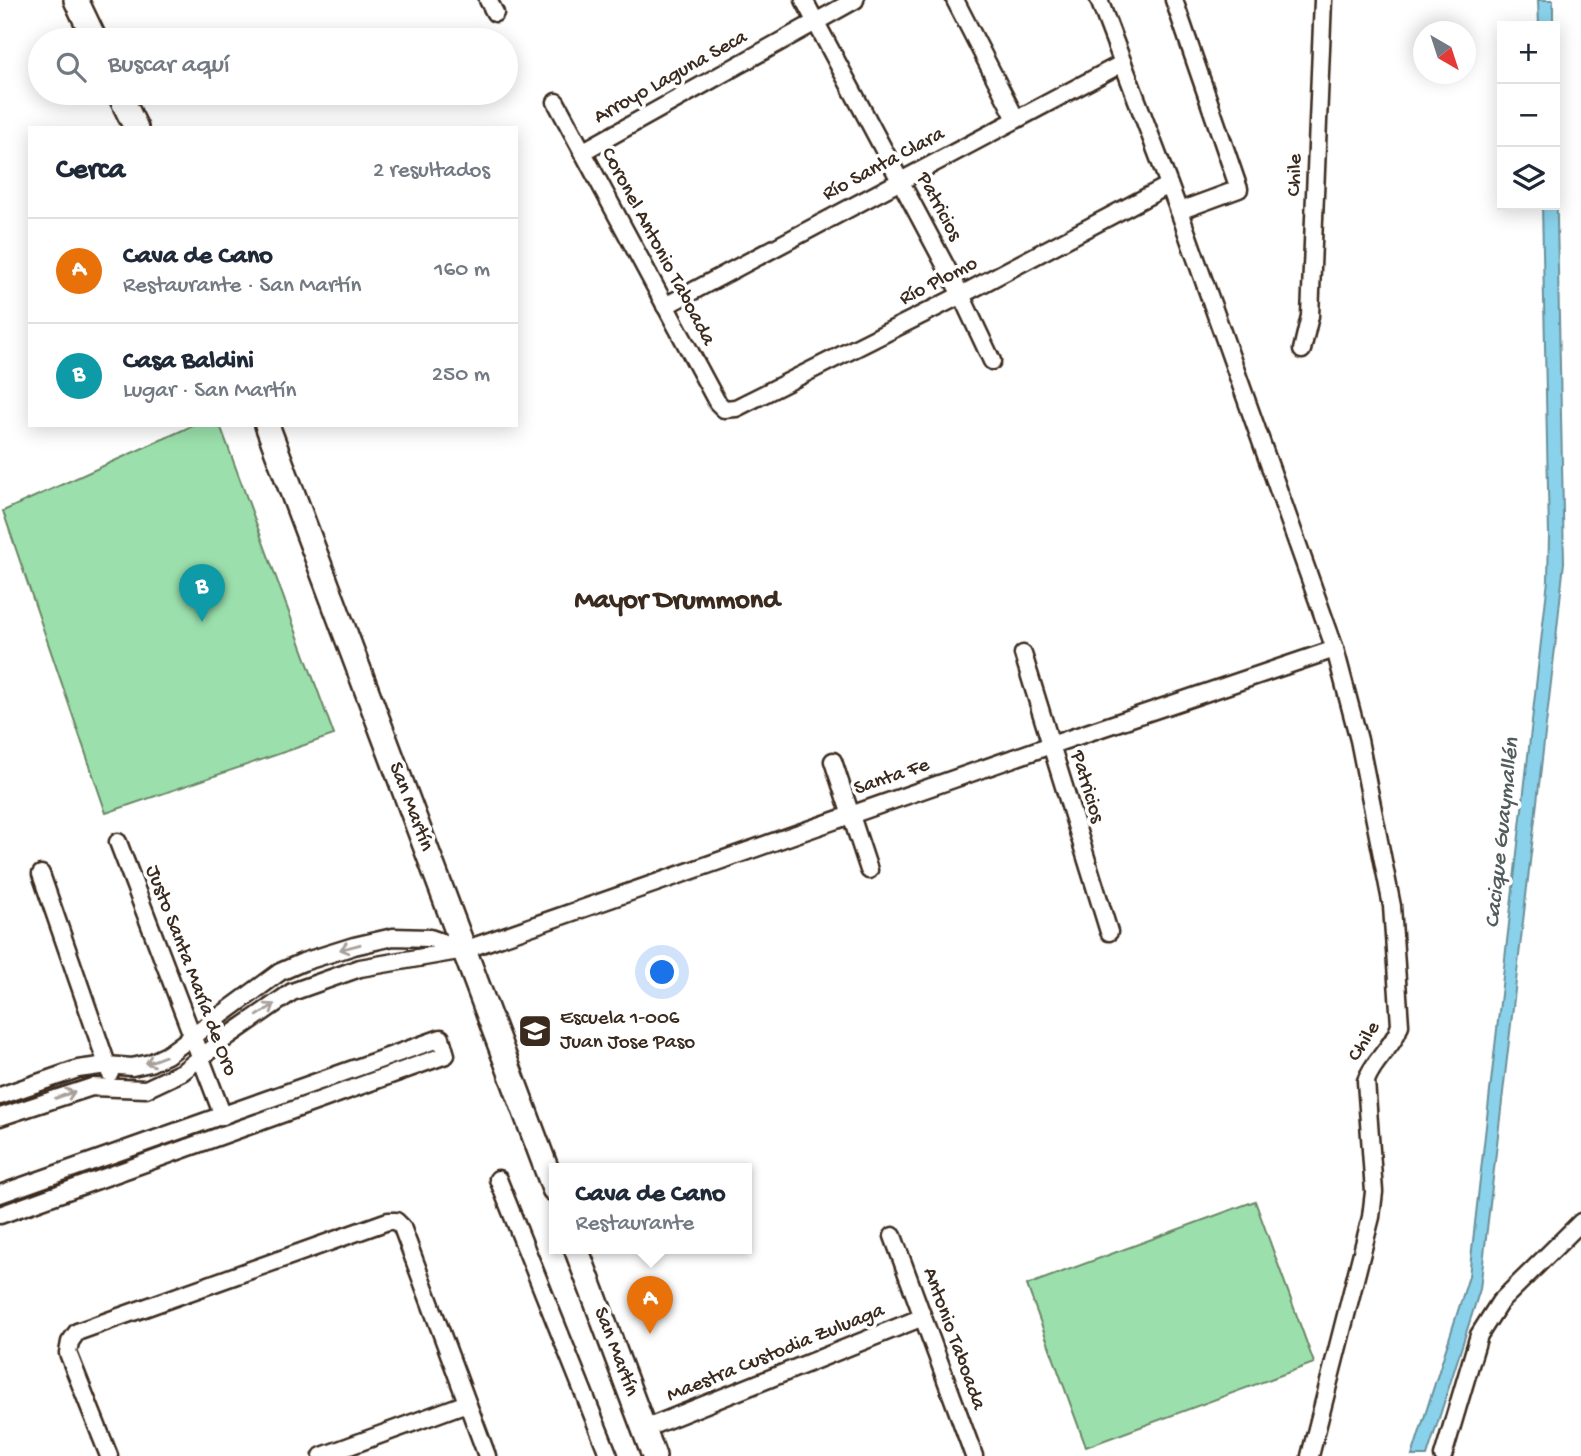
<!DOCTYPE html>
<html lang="es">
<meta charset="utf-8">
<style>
:root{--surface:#fff;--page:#f2f2f3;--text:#1f2937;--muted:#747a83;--line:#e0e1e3;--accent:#d93025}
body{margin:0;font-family:"Gochi Hand",sans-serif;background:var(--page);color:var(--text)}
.controls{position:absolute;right:21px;top:21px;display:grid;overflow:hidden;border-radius:0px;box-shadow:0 4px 18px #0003}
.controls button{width:63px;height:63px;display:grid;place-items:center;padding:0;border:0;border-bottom:2px solid var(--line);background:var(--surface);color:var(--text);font:35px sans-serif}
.compass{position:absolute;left:1413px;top:21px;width:63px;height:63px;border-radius:50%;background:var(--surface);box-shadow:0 4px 18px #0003;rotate:141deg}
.you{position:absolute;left:663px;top:973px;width:24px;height:24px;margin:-18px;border:5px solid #fff;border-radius:50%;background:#1a73e8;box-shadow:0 0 0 10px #1a73e833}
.badge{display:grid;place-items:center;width:46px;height:46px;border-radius:50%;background:var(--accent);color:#fff;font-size:23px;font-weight:700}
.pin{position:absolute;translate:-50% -58px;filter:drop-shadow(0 2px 4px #0008)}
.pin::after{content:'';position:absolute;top:37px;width:24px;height:21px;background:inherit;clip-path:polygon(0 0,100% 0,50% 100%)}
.popup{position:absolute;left:549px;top:1163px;width:203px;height:91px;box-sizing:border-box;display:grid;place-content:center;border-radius:0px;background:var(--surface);filter:drop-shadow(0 2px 5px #0005);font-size:23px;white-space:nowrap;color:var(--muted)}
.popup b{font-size:26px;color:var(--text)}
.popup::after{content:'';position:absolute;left:50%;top:100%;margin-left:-14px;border:14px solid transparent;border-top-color:var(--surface)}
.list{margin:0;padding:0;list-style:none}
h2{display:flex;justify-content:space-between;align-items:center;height:91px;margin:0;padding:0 28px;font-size:30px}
h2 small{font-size:23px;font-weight:400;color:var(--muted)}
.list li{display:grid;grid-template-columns:46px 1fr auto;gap:21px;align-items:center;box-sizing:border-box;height:105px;padding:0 28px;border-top:2px solid var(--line)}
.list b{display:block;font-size:26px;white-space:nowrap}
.list p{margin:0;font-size:23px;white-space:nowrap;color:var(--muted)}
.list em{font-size:23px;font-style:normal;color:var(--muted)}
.icon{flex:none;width:38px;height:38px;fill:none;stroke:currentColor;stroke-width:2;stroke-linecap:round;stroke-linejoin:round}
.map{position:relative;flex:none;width:1581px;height:1456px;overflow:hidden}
.search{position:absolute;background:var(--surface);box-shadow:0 4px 18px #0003;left:28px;top:28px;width:490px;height:77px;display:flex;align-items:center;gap:18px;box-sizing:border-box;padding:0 24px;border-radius:38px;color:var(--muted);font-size:26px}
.panel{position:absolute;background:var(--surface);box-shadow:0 4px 18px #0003;left:28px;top:126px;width:490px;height:301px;border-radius:0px}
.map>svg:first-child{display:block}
</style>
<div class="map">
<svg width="1581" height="1456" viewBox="0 0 1581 1456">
<rect width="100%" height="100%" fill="#fff"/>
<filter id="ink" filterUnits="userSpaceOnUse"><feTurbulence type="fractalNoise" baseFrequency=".0143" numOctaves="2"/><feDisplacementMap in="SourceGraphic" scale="14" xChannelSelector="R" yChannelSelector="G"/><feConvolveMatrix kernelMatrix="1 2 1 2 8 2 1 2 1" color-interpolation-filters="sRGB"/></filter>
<g filter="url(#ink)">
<g fill="#9be0ac" stroke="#6b8565" stroke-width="2">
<path d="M194,425h26l114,310 -228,78 -103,-302z"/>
<path d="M1255,1201l59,162 -228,84 -59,-162z"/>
</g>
<g fill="#8ad2eb" stroke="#6a8f99" stroke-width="2">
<path d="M1538,0h15v26h-14z"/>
<path d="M1555,121l9,441 -9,86 -75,641 -53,167h-15l57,-180 79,-696 1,-45 -7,-330h13z"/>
</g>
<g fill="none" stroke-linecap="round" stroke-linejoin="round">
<g stroke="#3b2a1e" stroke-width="21">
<g id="street">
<path d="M488,0l7,13"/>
<path d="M804,0l157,295 31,66"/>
<path d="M955,0l61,119"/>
<path d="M1099,0l80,211 156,438 24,91 33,166 8,119c-6,22 -27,35 -34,56l8,111 -3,25 -61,239"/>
<path d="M1174,0l65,189 -60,22"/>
<path d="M556,102l161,300 7,7 12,-1 225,-113 208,-110"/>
<path d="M582,152l273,-152"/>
<path d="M665,306l458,-243"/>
<path d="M1302,350l8,-34 13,-316"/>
<path d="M1023,654l86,278"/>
<path d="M833,761l36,109"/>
<path d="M118,842l105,274"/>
<path d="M41,874l69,199"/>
<path d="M0,1096l78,-27 29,-4 25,2 18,-4 17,-8 113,-83 23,-10 51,-16 39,-9 37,1 32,11"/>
<path d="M0,1117l92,-30 54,2 36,-17 48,-37 62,-43 68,-24 104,-18 587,-205 284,-96"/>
<path d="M498,1179l111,277"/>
<path d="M0,1194l441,-156 5,17 -446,160"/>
<path d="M893,1236l81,220"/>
<path d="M644,1429l279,-112"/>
<path d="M109,1456l-41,-103 2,-11 7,-10 311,-111h8l6,6 85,229"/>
<path d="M322,1456l145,-53"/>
<path d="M1443,1456l36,-121 21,-33 81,-80"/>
</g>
</g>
<g stroke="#3b2a1e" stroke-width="28">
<g id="secondary">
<path d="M76,0l19,40"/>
<path d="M119,93l17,35"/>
<path d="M267,425l287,764"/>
<path d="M576,1248l78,208"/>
</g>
</g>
<use href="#street" stroke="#fff" stroke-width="16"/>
<use href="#secondary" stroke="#fff" stroke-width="23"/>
</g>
<defs><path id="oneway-shaft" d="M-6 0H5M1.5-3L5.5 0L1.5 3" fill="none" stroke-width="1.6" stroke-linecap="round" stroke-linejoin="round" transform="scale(1.75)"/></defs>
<g stroke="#a79f9a">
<use href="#oneway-shaft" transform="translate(350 947) rotate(165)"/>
<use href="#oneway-shaft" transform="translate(266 1010) rotate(-34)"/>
<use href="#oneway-shaft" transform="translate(155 1060) rotate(159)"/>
<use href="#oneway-shaft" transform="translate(65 1095) rotate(-19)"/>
</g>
</g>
<defs>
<g id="school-square" transform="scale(1.75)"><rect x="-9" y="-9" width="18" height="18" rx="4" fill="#3b2a1e" stroke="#fff"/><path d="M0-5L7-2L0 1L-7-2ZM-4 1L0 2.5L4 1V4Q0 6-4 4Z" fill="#fff"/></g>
</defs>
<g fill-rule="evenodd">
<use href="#school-square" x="535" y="1031"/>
</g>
<g text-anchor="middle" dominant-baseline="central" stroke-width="7" stroke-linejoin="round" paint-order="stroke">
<g font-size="21" fill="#3b2a1e" stroke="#fff">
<text transform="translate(671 78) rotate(-29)">Arroyo Laguna Seca</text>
<text transform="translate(884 165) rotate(-28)">Río Santa Clara</text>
<text transform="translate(1296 175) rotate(-88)">Chile</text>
<text transform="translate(938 207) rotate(62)">Patricios</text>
<text transform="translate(657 247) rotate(62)">Coronel Antonio Taboada</text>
<text transform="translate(939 282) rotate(-27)">Río Plomo</text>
<text transform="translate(892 778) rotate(-19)">Santa Fe</text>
<text transform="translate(1086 787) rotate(73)">Patricios</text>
<text transform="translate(410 807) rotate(69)">San Martín</text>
<text transform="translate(190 971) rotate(69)">Justo Santa María de Oro</text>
<text transform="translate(1365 1042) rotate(-58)">Chile</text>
<text transform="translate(953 1339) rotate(70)">Antonio Taboada</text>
<text transform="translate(615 1352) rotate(69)">San Martín</text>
<text transform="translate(776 1354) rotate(-22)">Maestra Custodia Zuluaga</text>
</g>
<g font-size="21" fill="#3b2a1e" stroke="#fff" text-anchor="start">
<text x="560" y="1019">Escuela 1-006<tspan x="560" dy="24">Juan Jose Paso</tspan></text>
</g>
<g font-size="23" font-style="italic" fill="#535c5c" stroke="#fff">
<text transform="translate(1503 833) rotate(-84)">Cacique Guaymallén</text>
</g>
<g font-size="28" font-weight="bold" fill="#3b2a1e" stroke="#fff">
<text x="677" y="601">Mayor Drummond</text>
</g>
</g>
</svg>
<div class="controls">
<button>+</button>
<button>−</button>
<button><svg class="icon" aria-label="layers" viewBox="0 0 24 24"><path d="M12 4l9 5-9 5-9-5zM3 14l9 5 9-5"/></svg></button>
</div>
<svg class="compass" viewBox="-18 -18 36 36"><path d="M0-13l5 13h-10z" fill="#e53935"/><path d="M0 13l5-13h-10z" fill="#747a83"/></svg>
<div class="you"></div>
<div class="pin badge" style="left:650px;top:1334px;background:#e8710a">A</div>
<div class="popup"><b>Cava de Cano</b>Restaurante</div>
<div class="pin badge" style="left:202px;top:622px;background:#0f9aa8">B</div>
<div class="search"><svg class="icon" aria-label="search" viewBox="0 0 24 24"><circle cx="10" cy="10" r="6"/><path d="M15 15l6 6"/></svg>Buscar aquí</div>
<section class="panel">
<h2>Cerca<small>2 resultados</small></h2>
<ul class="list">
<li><span class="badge" style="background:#e8710a">A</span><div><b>Cava de Cano</b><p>Restaurante · San Martín</p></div><em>160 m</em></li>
<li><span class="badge" style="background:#0f9aa8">B</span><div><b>Casa Baldini</b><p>Lugar · San Martín</p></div><em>250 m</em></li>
</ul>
</section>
</div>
